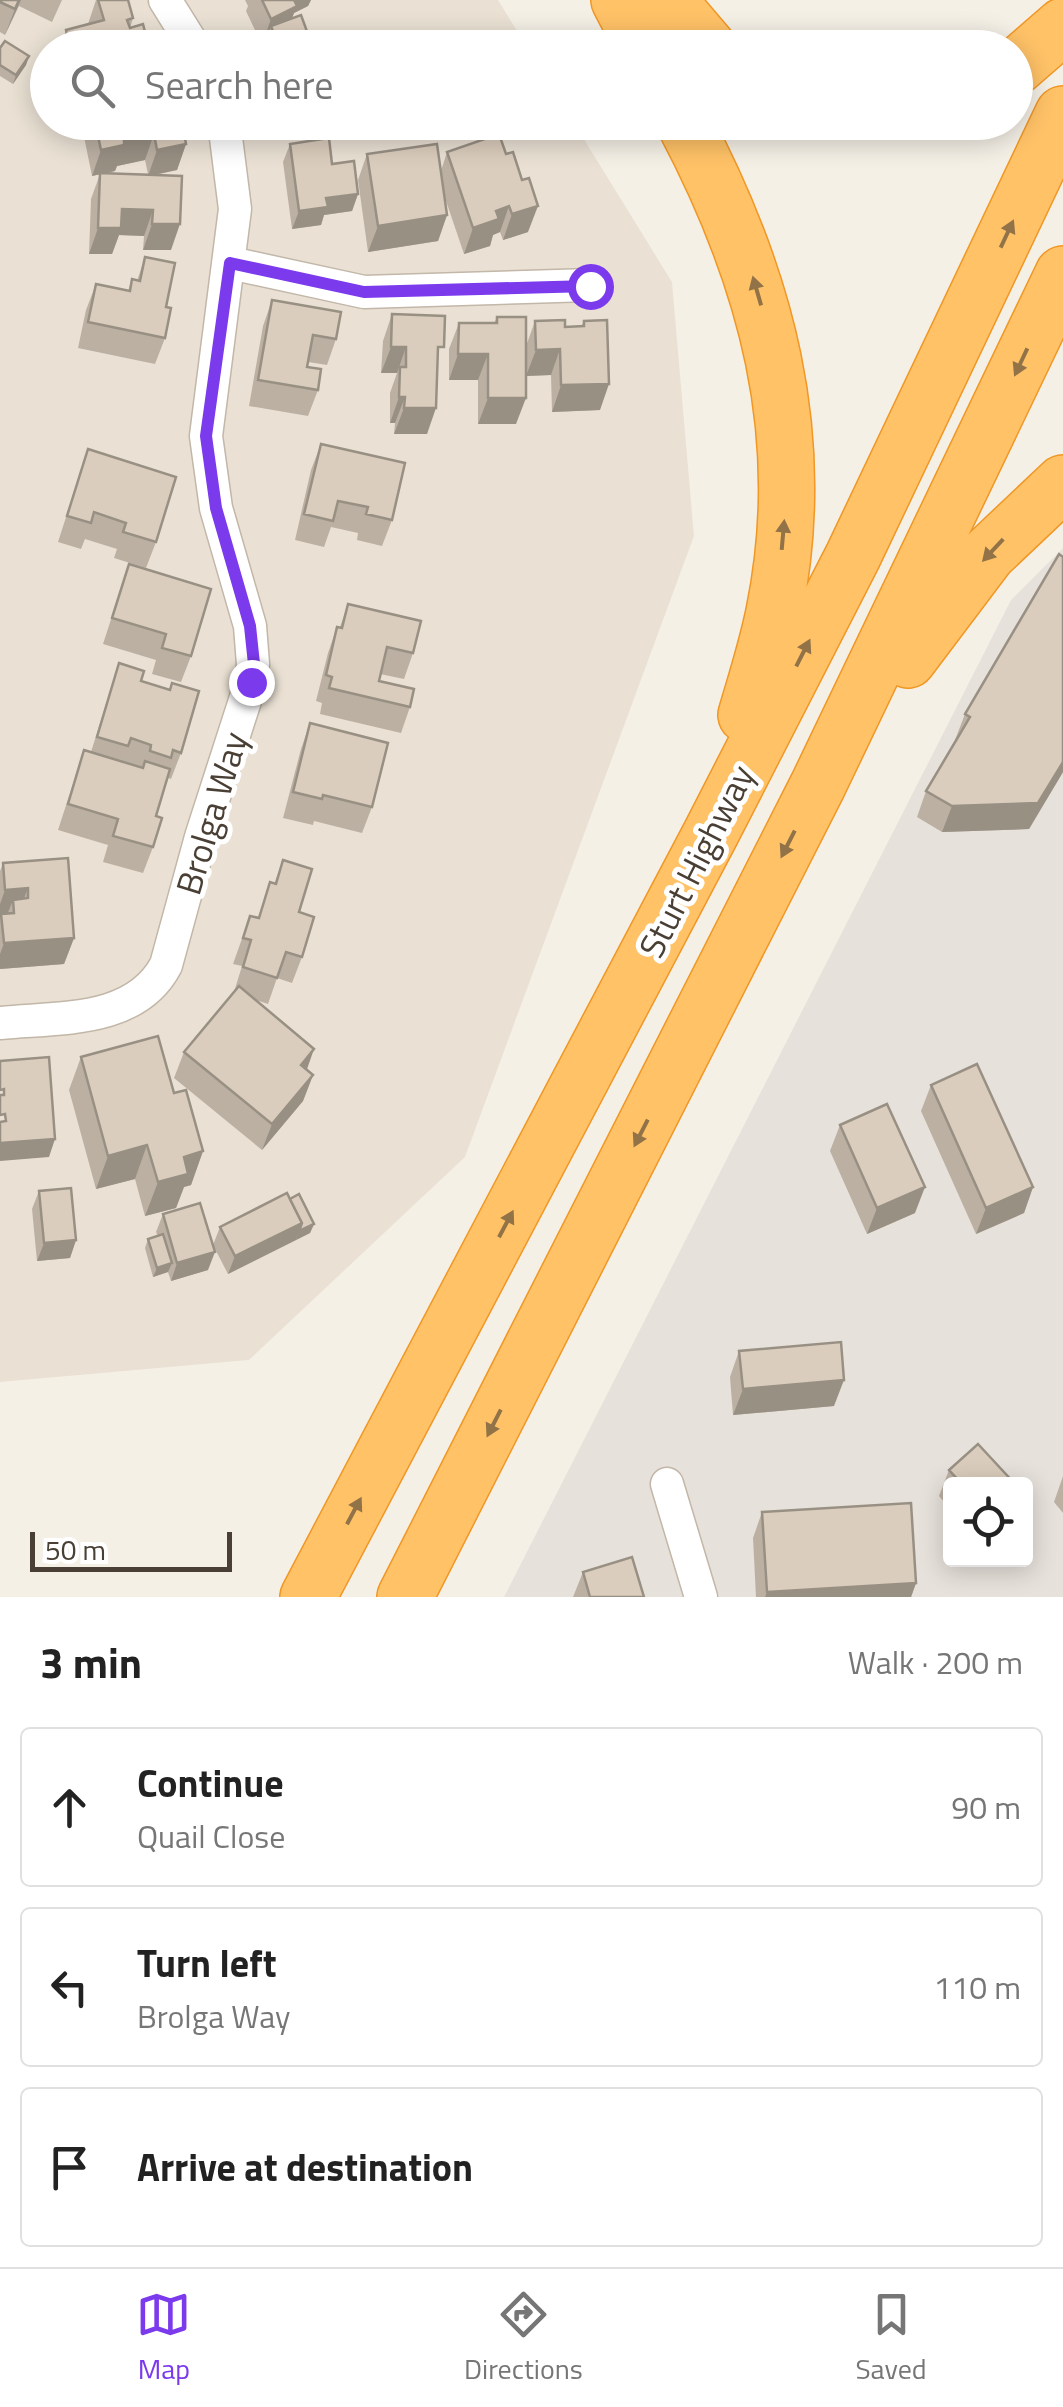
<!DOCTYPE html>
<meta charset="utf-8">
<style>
:root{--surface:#fff;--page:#f6f6f6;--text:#222;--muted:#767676;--line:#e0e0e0;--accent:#7c3aed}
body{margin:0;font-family:"Titillium Web",sans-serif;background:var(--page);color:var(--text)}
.controls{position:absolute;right:30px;bottom:30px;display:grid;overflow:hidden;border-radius:10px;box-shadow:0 5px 25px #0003}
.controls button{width:90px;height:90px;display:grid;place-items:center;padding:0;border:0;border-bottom:2px solid var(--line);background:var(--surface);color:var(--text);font:50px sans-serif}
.scale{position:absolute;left:30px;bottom:25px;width:202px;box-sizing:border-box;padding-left:10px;border:5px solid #493f34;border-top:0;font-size:28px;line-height:35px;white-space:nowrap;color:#493f34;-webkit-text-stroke:8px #fff;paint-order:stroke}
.stop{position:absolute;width:30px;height:30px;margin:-22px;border:8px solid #7c3aed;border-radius:50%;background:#fff}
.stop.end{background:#7c3aed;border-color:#fff;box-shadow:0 2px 10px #0008}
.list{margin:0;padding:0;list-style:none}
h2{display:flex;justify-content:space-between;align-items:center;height:130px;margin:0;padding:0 40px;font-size:42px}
h2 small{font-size:32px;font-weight:400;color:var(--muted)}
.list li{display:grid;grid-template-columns:65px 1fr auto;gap:30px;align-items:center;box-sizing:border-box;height:160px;margin:0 20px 20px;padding:0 20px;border:2px solid var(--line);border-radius:10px}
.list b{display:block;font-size:38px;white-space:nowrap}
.list p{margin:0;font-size:32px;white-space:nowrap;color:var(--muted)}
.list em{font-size:32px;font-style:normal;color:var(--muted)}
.icon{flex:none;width:55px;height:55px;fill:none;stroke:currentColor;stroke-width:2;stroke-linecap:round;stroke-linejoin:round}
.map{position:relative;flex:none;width:1063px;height:1597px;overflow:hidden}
.search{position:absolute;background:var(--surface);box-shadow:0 5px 25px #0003;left:30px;right:30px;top:30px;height:110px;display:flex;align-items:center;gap:25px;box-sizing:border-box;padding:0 35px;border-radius:55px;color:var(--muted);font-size:38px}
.sheet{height:670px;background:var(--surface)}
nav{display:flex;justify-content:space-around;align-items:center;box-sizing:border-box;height:140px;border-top:2px solid var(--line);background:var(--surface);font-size:28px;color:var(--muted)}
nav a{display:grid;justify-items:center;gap:5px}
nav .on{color:var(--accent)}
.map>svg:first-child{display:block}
</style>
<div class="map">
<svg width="1063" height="1597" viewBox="0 0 1063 1597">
<rect width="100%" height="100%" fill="#f5f0e6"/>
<path fill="#eae1d4" d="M0,0h498l29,47 -479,1v74l526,1 98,159 22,254 -229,621 -216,203 -249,22z"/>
<path fill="#e7e1db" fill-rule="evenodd" d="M1063,548v1049h-559l507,-997zM950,1484h76v76h-76z"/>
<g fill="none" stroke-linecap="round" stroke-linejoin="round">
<g stroke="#c2b7a8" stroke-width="35">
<g id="minor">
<path d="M165,0l30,48"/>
<path d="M230,263l134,29 226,-7"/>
<path d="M0,1023c58,-6 135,1 166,-58l35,-128 50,-155 2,-18 -3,-38 -34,-118 -10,-72 29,-227 -11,-87"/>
<path d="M667,1484l34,113"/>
</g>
</g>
<g stroke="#f09725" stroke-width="58">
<g id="motorway">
<path d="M619,0l25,48"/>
<path d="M668,0l41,48"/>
<path d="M1016,67l47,-41"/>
<path d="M684,122c82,155 126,314 90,490 -7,35 -18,69 -28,103"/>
<path d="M908,660l80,-106 75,-71"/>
<path d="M308,1597l403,-764 142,-277 210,-442"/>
<path d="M405,1597l413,-812 245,-511"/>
</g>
</g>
<use href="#minor" stroke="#fff" stroke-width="32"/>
<use href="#motorway" stroke="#ffc267" stroke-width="55"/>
</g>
<g fill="#bcb0a3" fill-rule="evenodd">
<path d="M0,0h62l-10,22 -33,-16 -14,29 -5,-3z"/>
<path d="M96,0h32l5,18 -3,10 19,20h-89l6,-18 22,-6z"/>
<path d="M245,0h66l-3,6 -14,7 -2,5 17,19 35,11h-81l2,-5 -3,2 -16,-34 2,-5z"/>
<path d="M0,48l29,8 -3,9 -13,19 -13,-8z"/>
<path d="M81,122h101l4,22 -9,26 -22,5 16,75h-28l1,-14 -25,-1 -7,19h-23l2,-55 9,-25 -8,2zM145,160l3,14 -41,-1 8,-2 2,-5z"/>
<path d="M499,134l29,98 -25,8 -3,-8 -7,3 -3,11 -26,8 -19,-56 2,17 -9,26 -70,11 -10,-72 9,-26 74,17 6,-19z"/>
<path d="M290,144l42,20 26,30 -6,17 -28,4 -3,10 -29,4 -9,-67z"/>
<path d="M145,257l21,50 -1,31 -10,26 -77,-16 8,-38 10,-26 32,7 4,-12 5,2z"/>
<path d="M272,300l64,39 -9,26 -19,-3 -1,5 11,23 -10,26 -59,-10 14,-80z"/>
<path d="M392,314l46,49 -11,71h-33l1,-11h-5v-30l7,-20h-16l2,-32z"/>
<path d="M497,317l29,29 9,-25 30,6 16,-1 3,-5 16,89 -48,2 -1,-37 -25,1v-18l-10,66h-38v-44h-29v-31l10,-26h35z"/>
<path d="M321,444l71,76 -10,26 -25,-6 1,-7 -27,-6 -7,20 -29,-7 16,-70z"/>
<path d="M88,449l68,93 -10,26 -32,-10 3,-9 -32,-10 -4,10 -23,-7z"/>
<path d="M1063,557v215l-34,57 -87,3 -25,-15 9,-26 29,-51 10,-26z"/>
<path d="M129,564l62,92 -10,26 -29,-8 4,-14 -53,-16z"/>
<path d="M348,604l65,49 -9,26 -24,-5 -1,7 31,26 -9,26 -81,-19 2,-11 -6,-2 12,-48 9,-26h3z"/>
<path d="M119,663l22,18 40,72 -10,26 -3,-1 -12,38 -3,31 -10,26 -40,-11 5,-17 -50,-15 26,-80 7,2z"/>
<path d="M310,723l62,84 -10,26 -48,-12 -1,4 -30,-7 18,-69z"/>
<path d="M283,860l16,52 3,45 -10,26 -15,-5 -9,26 -12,-4 50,70 7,5 -10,26 -41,49 -88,-72 10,-26 50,-60 8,-26 -9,-2 17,-48 8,2 12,-36 4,2z"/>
<path d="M3,863l71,75 -10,26 -64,5v-98z"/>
<path d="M81,1057l93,36 29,58 -12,34 -7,2 -8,21 -31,8 -10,-37 -39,10 -27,-99z"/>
<path d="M931,1085l102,102 -9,26 -48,21 -55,-123z"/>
<path d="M840,1125l75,88 -48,21 -37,-83z"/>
<path d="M39,1191l37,49 -6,18 -33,3 -5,-52z"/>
<path d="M290,1199l24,25 -4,9 -82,41 -15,-29 7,-18z"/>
<path d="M163,1214l45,56 -37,11 -3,-9 -15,5 -8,-29 3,-9 10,-3 -2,-4z"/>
<path d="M739,1351l95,55 -101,9 -3,-38z"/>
<path d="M949,1470l66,14h-65v25l-11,-13z"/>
<path d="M1063,1476v37l-9,-11z"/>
<path d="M762,1512l154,71 -5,14h-155l-3,-59z"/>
<path d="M583,1572l61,25h-71z"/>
</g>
<g fill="#999084">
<path d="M19,0h2l-16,35 10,-26z"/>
<path d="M288,0h23l-3,6 -14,7 -7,19 -16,-6 -6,17 -3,2 9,-26z"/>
<path d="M29,56l-3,9 -13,19 3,-9z"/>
<path d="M154,134l-9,26 -28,6 -2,5 -23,5 9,-26 23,-9z"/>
<path d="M186,144l-9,26 -29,6 9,-26z"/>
<path d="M358,194l-6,17 -28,4 -3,10 -29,4 7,-18 27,-13z"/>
<path d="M509,206l-9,26 -7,3 -3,11 -26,8 9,-26 23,-17z"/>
<path d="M538,206l-10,26 -25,8 9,-26z"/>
<path d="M122,209l31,1 -9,26 -25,-1 -7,19h-23l9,-26z"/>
<path d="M447,215l-9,26 -70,11 10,-26z"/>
<path d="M152,224h28l-9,26h-28z"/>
<path d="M391,347h15l-9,26h-16z"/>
<path d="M560,349l-9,26 -25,1 10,-26z"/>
<path d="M458,354h30l-10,26h-29z"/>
<path d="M609,384l-9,26 -48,2 9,-27z"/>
<path d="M399,397h6l-10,26h-5z"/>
<path d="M488,398h38l-10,26h-38z"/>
<path d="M404,408h32l-9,26h-33z"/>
<path d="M1063,762v10l-34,57 -87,3 10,-26z"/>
<path d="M28,888l-10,26 -5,-14 -6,15 -7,1v-12l5,-14z"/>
<path d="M74,938l-10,26 -64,5v-15l4,-11z"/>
<path d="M314,1049l-9,26 -4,-10z"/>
<path d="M313,1075l-10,26 -41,49 10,-26z"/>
<path d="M55,1139l-6,18 -49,4v-18z"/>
<path d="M147,1145l-12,34 -39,10 12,-33z"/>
<path d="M203,1151l-12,34 -7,2 -8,21 -31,8 13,-34 26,-25z"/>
<path d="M925,1187l-10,26 -48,21 10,-26z"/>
<path d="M1033,1187l-9,26 -48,21 10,-26z"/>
<path d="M302,1223l-6,17 -68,34 7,-18z"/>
<path d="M314,1224l-4,9 -14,7 3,-9z"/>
<path d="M76,1240l-6,18 -33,3 7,-18z"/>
<path d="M215,1252l-7,18 -37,11 6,-18z"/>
<path d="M172,1263l-4,9 -15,5 4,-9z"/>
<path d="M844,1380l-10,26 -101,9 10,-26z"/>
<path d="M916,1583l-5,14h-146l2,-5z"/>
</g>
<g fill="#dbcdbd" stroke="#999084" stroke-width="2.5">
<path d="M0,0h19l-4,9 -15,-7z"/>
<path d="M98,0h30l5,18 -6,2 3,8 13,-4 6,24h-79l-4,-18 38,-10z"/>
<path d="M262,0h32l3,6 -26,13z"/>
<path d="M301,15l8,22 13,-5 4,9 13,-5 5,12h-65l-8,-22z"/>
<path d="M5,41l24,15 -13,19 -16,-10v-17z"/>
<path d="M95,122h87l4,22 -29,6 -3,-16 -30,7v4l-23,5z"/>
<path d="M499,134l7,20 7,-2 9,28 7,-2 9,28 -26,8 -3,-8 -13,5 3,8 -26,9 -26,-76z"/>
<path d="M329,138l3,26 22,-3 4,33 -32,4 2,9 -29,4 -9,-67z"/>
<path d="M437,144l10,71 -69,11 -11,-72z"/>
<path d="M100,173l82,3 -2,48h-28l1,-14 -31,-1 -1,19h-23z"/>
<path d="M145,257l30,6 -9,44 5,1 -6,30 -77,-16 8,-38 34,7 2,-12 8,2z"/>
<path d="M272,300l69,12 -5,27 -23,-4 -6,32 14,2 -3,21 -60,-10z"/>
<path d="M392,314l53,2 -1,31h-6l-2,61h-32l1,-11h-6l1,-30h6v-20h-15z"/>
<path d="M497,317h29v81h-38v-44h-30l1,-31h38z"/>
<path d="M565,320v7l19,-1v-5l23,-1 2,64 -48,1 -1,-36 -24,1 -1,-29z"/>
<path d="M321,444l84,19 -13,57 -26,-6 2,-7 -30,-6 -5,20 -29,-7z"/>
<path d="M88,449l88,28 -20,65 -33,-10 3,-9 -32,-11 -3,11 -24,-7z"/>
<path d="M1059,554l4,3v205l-25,41 -86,3 -26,-15 44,-74 -5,-3z"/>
<path d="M129,564l82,25 -20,67 -29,-8 4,-14 -54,-16z"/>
<path d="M348,604l73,17 -8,32 -26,-6 -8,34 35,8 -4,18 -81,-19 3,-11 -6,-2 11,-48 5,1z"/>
<path d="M119,663l25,8 -3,10 29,9 2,-7 27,8 -18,62 -8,-3 -2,8 -21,-7 1,-6 -20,-7 -3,8 -31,-9z"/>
<path d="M310,723l78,20 -16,64 -49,-12 -1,4 -29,-7z"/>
<path d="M84,750l59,18 2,-7 25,8 -14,47 6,2 -9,29 -40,-11 5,-17 -50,-15z"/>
<path d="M68,858l6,80 -70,5 -3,-29 13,-1 -1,-13 15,-2v-10l-23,2 -2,-27z"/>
<path d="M283,860l29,9 -13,43 15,5 -12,40 -16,-5 -9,26 -34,-11 8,-27 -8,-2 7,-22 9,2 11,-36 6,2z"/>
<path d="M239,986l75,63 -13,16 12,10 -41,49 -88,-72z"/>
<path d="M158,1036l16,57 12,-3 17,61 -19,6 4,17 -30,8 -11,-37 -39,11 -27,-99z"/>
<path d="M49,1057l6,82 -55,4v-21l6,-1 -1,-7 -5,1v-20h4v-6l-4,1v-29z"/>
<path d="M977,1064l56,123 -47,21 -55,-123z"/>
<path d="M887,1104l38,83 -48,21 -37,-83z"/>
<path d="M71,1188l5,52 -32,3 -5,-52z"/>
<path d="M287,1193l15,30 -67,33 -15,-29z"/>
<path d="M299,1194l15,30 -15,7 3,-8 -12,-24z"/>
<path d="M200,1203l15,49 -38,11 -14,-49z"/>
<path d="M163,1234l9,29 -15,5 -9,-29z"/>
<path d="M841,1342l3,38 -101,9 -4,-38z"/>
<path d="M978,1444l37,40h-53l-13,-14z"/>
<path d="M911,1503l5,80 -149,9 -5,-80z"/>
<path d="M632,1557l12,40h-54l-7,-25z"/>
</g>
<defs><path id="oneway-solid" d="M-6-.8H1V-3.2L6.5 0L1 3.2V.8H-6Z" transform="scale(2.5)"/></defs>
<g fill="#927348">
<use href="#oneway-solid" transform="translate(1007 234) rotate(-65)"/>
<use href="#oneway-solid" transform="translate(757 291) rotate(-106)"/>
<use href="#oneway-solid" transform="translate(1021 362) rotate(115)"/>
<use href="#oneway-solid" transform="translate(783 535) rotate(-85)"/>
<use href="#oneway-solid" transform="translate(993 550) rotate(133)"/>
<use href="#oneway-solid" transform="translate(803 653) rotate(-63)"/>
<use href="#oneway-solid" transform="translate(788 844) rotate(117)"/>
<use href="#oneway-solid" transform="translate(641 1133) rotate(117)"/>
<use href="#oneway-solid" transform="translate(506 1224) rotate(-62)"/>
<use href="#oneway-solid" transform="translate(494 1423) rotate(117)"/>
<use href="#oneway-solid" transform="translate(354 1511) rotate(-62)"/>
</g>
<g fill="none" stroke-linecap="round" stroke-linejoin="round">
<path stroke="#7c3aed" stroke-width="12" d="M251,682l3,-18 -4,-38 -34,-118 -10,-72 24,-173 134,29 226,-6"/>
</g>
<g text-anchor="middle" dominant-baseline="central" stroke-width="10" stroke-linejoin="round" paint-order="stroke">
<g font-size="35" fill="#493f34" stroke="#fff">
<text transform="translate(211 813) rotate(-73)">Brolga Way</text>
<text transform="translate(696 861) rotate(-63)">Sturt Highway</text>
</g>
</g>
</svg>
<div class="controls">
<button><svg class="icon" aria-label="locate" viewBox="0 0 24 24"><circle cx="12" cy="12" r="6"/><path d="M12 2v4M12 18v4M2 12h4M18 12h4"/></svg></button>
</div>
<div class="scale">50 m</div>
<div class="stop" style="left:590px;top:286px"></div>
<div class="stop end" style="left:251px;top:682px"></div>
<div class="search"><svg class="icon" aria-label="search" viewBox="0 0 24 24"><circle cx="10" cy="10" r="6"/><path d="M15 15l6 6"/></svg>Search here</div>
</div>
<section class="sheet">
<h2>3 min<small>Walk · 200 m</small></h2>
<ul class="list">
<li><svg class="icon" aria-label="ahead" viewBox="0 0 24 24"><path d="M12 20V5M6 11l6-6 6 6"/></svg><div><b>Continue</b><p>Quail Close</p></div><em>90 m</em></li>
<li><svg class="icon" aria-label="left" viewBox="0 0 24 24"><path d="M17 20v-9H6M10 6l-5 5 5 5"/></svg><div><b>Turn left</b><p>Brolga Way</p></div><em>110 m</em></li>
<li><svg class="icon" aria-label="arrive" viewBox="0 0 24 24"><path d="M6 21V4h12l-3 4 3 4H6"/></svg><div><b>Arrive at destination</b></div></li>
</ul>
</section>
<nav>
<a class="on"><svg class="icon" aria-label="map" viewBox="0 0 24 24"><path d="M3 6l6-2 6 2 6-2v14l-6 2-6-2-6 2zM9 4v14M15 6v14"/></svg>Map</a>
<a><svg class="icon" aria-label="directions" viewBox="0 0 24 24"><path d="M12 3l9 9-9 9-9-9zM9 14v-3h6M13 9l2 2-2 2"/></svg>Directions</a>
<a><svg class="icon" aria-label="saved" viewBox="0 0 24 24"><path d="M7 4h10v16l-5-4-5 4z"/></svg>Saved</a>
</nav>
